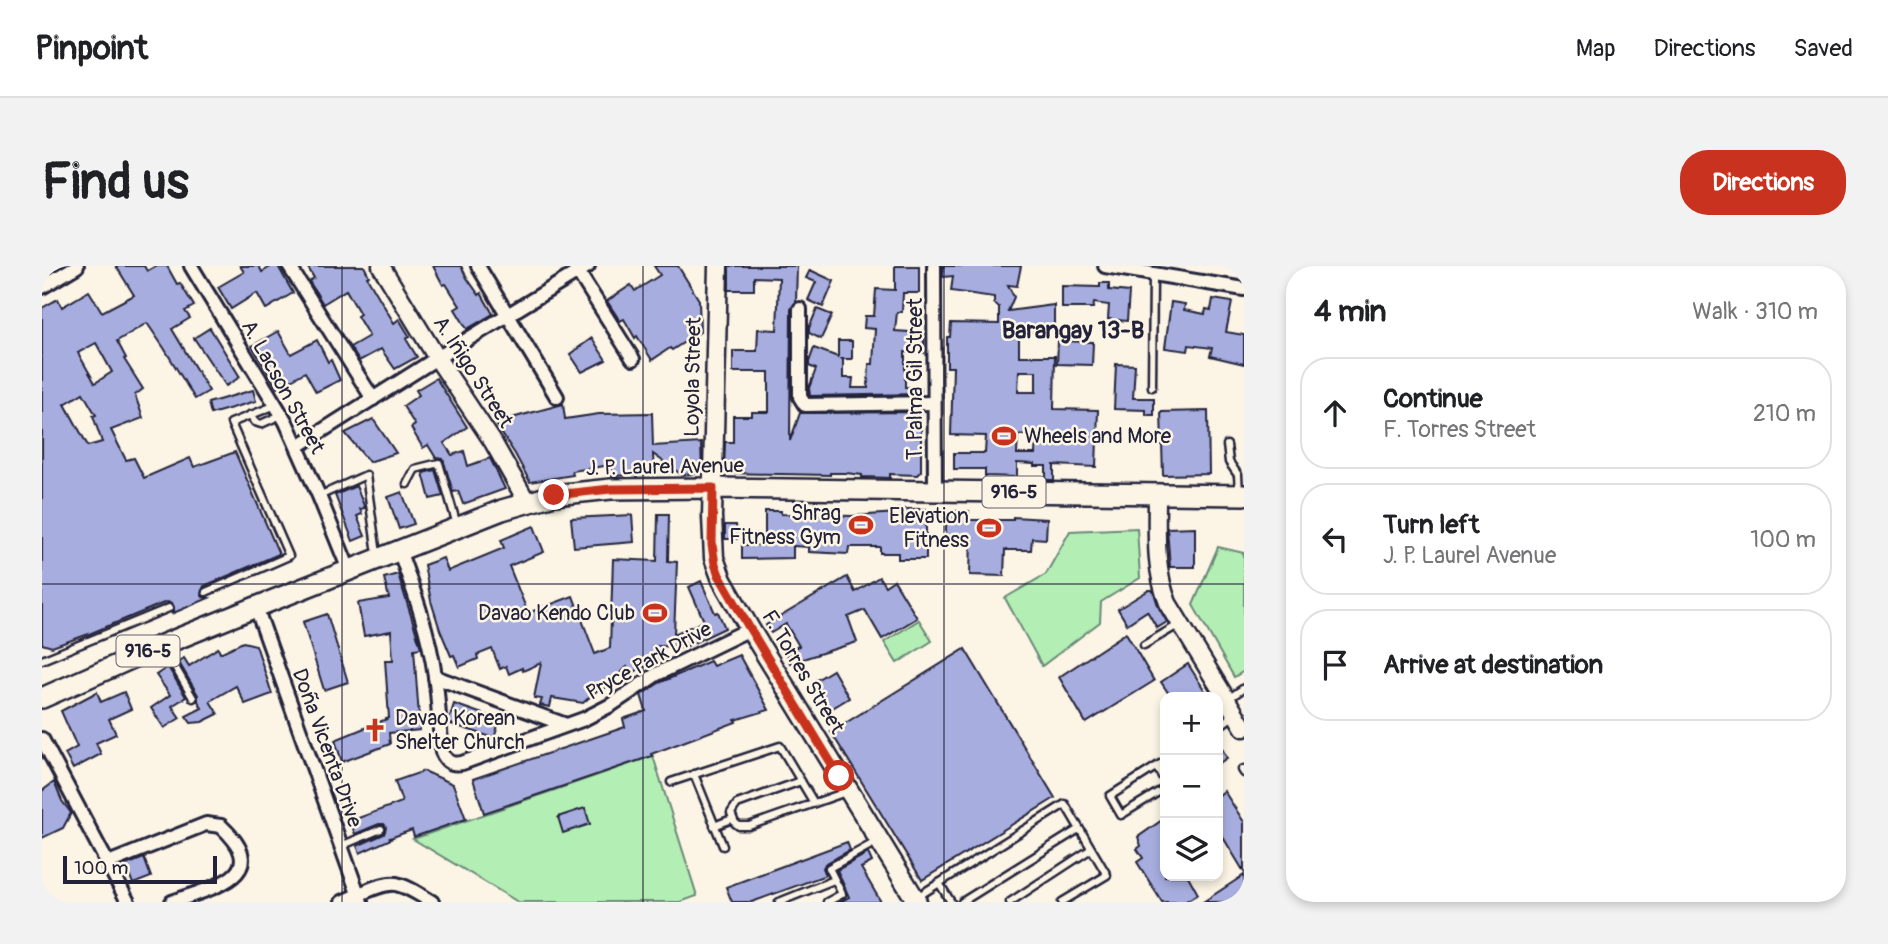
<!DOCTYPE html>
<meta charset="utf-8">
<style>
:root{--surface:#fff;--page:#f2f2f2;--text:#202124;--muted:#757577;--line:#e0e0e0;--accent:#c8321e}
body{margin:0;font-family:Pangolin,sans-serif;background:var(--page);color:var(--text)}
.controls{position:absolute;right:21px;bottom:21px;display:grid;overflow:hidden;border-radius:14px;box-shadow:0 4px 10px #0003}
.controls button{width:63px;height:63px;display:grid;place-items:center;padding:0;border:0;border-bottom:2px solid var(--line);background:var(--surface);color:var(--text);font:35px sans-serif}
.scale{position:absolute;left:21px;bottom:18px;width:154px;box-sizing:border-box;padding-left:7px;border:4px solid #22223b;border-top:0;font-size:19px;line-height:24px;white-space:nowrap;color:#22223b;-webkit-text-stroke:5px #fcf5e5;paint-order:stroke}
.stop{position:absolute;width:21px;height:21px;margin:-16px;border:5px solid #c8321e;border-radius:50%;background:#fff}
.stop.end{background:#c8321e;border-color:#fff;box-shadow:0 2px 7px #0008}
.list{margin:0;padding:0;list-style:none}
h2{display:flex;justify-content:space-between;align-items:center;height:91px;margin:0;padding:0 28px;font-size:30px}
h2 small{font-size:23px;font-weight:400;color:var(--muted)}
.list li{display:grid;grid-template-columns:46px 1fr auto;gap:21px;align-items:center;box-sizing:border-box;height:112px;margin:0 14px 14px;padding:0 14px;border:2px solid var(--line);border-radius:28px}
.list b{display:block;font-size:26px;white-space:nowrap}
.list p{margin:0;font-size:23px;white-space:nowrap;color:var(--muted)}
.list em{font-size:23px;font-style:normal;color:var(--muted)}
.icon{flex:none;width:38px;height:38px;fill:none;stroke:currentColor;stroke-width:2;stroke-linecap:round;stroke-linejoin:round}
.map{position:relative;flex:none;width:1202px;height:636px;overflow:hidden;border-radius:28px}
header{display:flex;align-items:center;gap:42px;box-sizing:border-box;height:98px;padding:0 35px;background:var(--surface);border-bottom:2px solid var(--line)}
header strong{font-size:33px}
nav{display:flex;gap:38px;margin-inline-start:auto;font-size:24px}
.intro{display:flex;align-items:center;justify-content:space-between;box-sizing:border-box;height:168px;padding:0 42px}
h1{margin:0;font-size:49px}
.button{padding:18px 32px;border-radius:28px;background:var(--accent);color:#fff;font-size:24px;font-weight:700}
main{display:flex;gap:42px;padding:0 42px}
aside{flex:1;background:var(--surface);border-radius:28px;box-shadow:0 4px 10px #0003}
.map>svg:first-child{display:block}
</style>
<header>
<strong>Pinpoint</strong>
<nav><a>Map</a><a>Directions</a><a>Saved</a></nav>
</header>
<div class="intro"><h1>Find us</h1><a class="button">Directions</a></div>
<main>
<div class="map">
<svg width="1202" height="636" viewBox="0 0 1202 636">
<rect width="100%" height="100%" fill="#fcf5e5"/>
<filter id="ink" filterUnits="userSpaceOnUse"><feTurbulence type="fractalNoise" baseFrequency=".0143" numOctaves="2"/><feDisplacementMap in="SourceGraphic" scale="14" xChannelSelector="R" yChannelSelector="G"/><feConvolveMatrix kernelMatrix="1 2 1 2 8 2 1 2 1" color-interpolation-filters="sRGB"/></filter>
<g filter="url(#ink)">
<g fill="#b3efb4" stroke="#6a8878" stroke-width="2">
<path d="M1095,262l3,50 -39,24 -1,20 -58,44 -37,-68 41,-24 24,-43z"/>
<path d="M1176,281l26,6v118l-10,6 -41,-72z"/>
<path d="M877,354l13,21 -35,22 -13,-21z"/>
<path d="M611,490l44,140 -17,6h-162l-105,-63z"/>
</g>
<g fill="#a7aedf" stroke="#22223b" stroke-width="2" fill-rule="evenodd">
<path d="M74,0h28l3,5 9,-5h11l10,18 3,-1 14,23 -9,5 5,7 -18,11 37,62 -14,8 -31,-51 -17,-25 -30,18 9,17 -2,1 19,30 -8,6 8,23 -32,12 15,30 8,-2 10,20 46,-20 4,9 41,-15 44,102 -75,32 -3,8 2,3 6,1 -38,16 3,-3v-4l-2,-4 -6,-1 -77,32 -37,13 -10,-3v-336l16,-9 4,8 27,-16 13,21 32,-17zM54,77l16,29 -17,11 -17,-30zM41,127l13,22 -3,1 9,26 -14,4 -23,-42z"/>
<path d="M198,0h19l3,6 10,-6h6l15,27 -27,16 -9,-16 -26,16 -13,-22 26,-15z"/>
<path d="M265,0h57l5,10 -2,1 27,46 5,-4 11,18 -4,2 11,18 -22,12 -14,-20 -22,12 -9,-14 19,-11 -12,-20 3,-2 -14,-24 -23,14 -14,-23 5,-3z"/>
<path d="M391,0h28l6,12 12,17 2,-2 12,21 -26,15 -12,-20 5,-3 -14,-22 -3,1z"/>
<path d="M612,0h24l21,34 1,32 -28,18 -2,-2 -18,12 -15,-24 -2,2 -11,-19 -4,2 -13,-20 24,-16 4,6 25,-16z"/>
<path d="M687,0h68l-1,36 -5,7 -1,132 10,-28 121,-1v59l-4,4 -27,-1v4l-28,-1v-2l-16,-2h-16v2l-106,-2 1,-31h8v-26h19v-4h17v-40h-36v-21h24l1,-22 19,1 2,-52 -25,-1v13h-25z"/>
<path d="M853,0h24v27h-16l-1,19h-5l-2,19 29,2v20l-19,-1v35l16,1v6l-111,2 -1,-8 7,-19 -7,-3v-4l5,-14 24,9v-16h14v18h-10l1,1v18h10l-1,10h16l1,-24h4l2,-35 -11,-1 1,-12h9l2,-27 19,1z"/>
<path d="M901,0h78l-4,20 -9,-1 6,12 -6,14 46,-6v24l-35,4v23h36l-1,53 44,1 -2,57 -42,-2v15h-8v-14h-12v-2l-17,-1v14l-32,-1v-7h-31v-16h31l1,-17 -35,-1 2,-68h-6v-30h3l1,-14 48,1v-17l-5,-4v-6l-43,-6 2,-15 -10,1zM977,105h17v21h-18zM976,169h18l-1,19h-18z"/>
<path d="M768,4l24,11 -11,26 -15,-7 8,-18 -10,-4z"/>
<path d="M1058,17h9v7l20,2 -2,29 -19,-2 1,-14 -15,-2 -1,5h-31v-22l38,1z"/>
<path d="M1171,33l19,3 -6,30 18,3v29l-34,-8 2,-8 -23,-3 -1,6 -23,-3 6,-46 14,2 -1,6 21,4 1,-5 5,1z"/>
<path d="M775,43l15,6 -11,24 -12,-6v-5z"/>
<path d="M168,62l30,49 -14,9 -32,-48z"/>
<path d="M236,65l13,23 26,-14 11,22 3,-2 9,20 -24,12 -11,-20 -28,16 -25,-42z"/>
<path d="M550,72l14,22 -24,12 -12,-18z"/>
<path d="M1016,75l35,1 -1,23 -35,-1z"/>
<path d="M1074,98l19,1 -2,33h21v17h-8v-5l-32,-1z"/>
<path d="M394,112l31,49 -23,16 8,12 12,-4 4,15 22,-8 15,31 -42,15 -5,-13 -5,1 -10,-33 -7,-1 -8,-13 -5,3 -12,-20 4,-3 -12,-19 16,-11 -3,-5z"/>
<path d="M211,124l3,11 -45,13 -3,-11z"/>
<path d="M521,138l2,15 34,-5 53,-1 1,33 48,-3 1,30 -20,2 -29,-21 1,20 -42,2 -1,-11 -39,6 1,4 -43,7 -15,-28 -18,-28 4,-5z"/>
<path d="M1166,145l1,63 -46,1 -2,-63z"/>
<path d="M331,153l23,34 -27,9 -24,-29z"/>
<path d="M393,204l8,26 -13,3 -7,-26z"/>
<path d="M314,220l9,22 -5,1 2,5 -5,2 8,20 -12,5 -18,-46z"/>
<path d="M360,226l12,32 -15,5 -11,-32z"/>
<path d="M856,243h28v50h-28v-6h-18v-6h-31l-1,7 -39,-2v-5l-16,-1v12l-51,1v-14h23v-34h16v3l71,2 46,-3z"/>
<path d="M904,245h23v9h44v-3l34,2 -1,20 -14,-1 -1,12h-26l-1,26 -34,-1 1,-39h-25z"/>
<path d="M616,248h11l-1,47 9,1 -3,72 30,-13 -15,-34 12,-6 14,32 3,-1 7,16 -40,19 -32,-1 7,13 -30,15 -3,-7 -25,24 -2,-3 -17,15 -31,-5 -2,9 -10,-2 2,-6 -8,-1 7,-35 -18,8 -1,-3 -13,6 -3,-8 -6,3 -8,-20 -15,6 1,4 -19,8 -5,-12 -3,1 -11,-26 -9,-29 -7,-36 19,-7 5,13 56,-23 -3,-8 33,-14 10,26 -35,14 19,47 45,-17 22,58 15,-6 3,-89 44,2z"/>
<path d="M590,249l2,27 -60,5 -3,-29z"/>
<path d="M683,259h11l1,14h-12z"/>
<path d="M1153,261v40h-25l-3,-39z"/>
<path d="M356,308l23,74 -7,1 6,81 -31,3 1,11 -48,18 -7,-22 54,-22 -4,-58h8l-2,-29 -27,5 -6,-33 31,-5 -5,-20z"/>
<path d="M805,311l8,15 24,-15 6,9 9,-6 23,38 -35,21 -17,-29 -17,7 9,25 -67,21 -4,-12 13,-5 -13,-22 -15,9 -5,-8z"/>
<path d="M1107,324h3l2,3 5,15 8,14 -10,6 -10,-17 -20,13 -9,-15z"/>
<path d="M285,348l21,68 -24,8 -21,-68z"/>
<path d="M1084,367l28,48 -68,42 -27,-46z"/>
<path d="M201,376l13,3 16,49 -27,10 -9,-18 -26,15 8,13 -16,8 -11,1 -5,-7 16,-8 -4,-7v-6l-20,-34 6,-3 5,8 29,-18 2,5z"/>
<path d="M923,383l90,149 -133,82 -91,-148z"/>
<path d="M697,389l30,55 -34,10 1,2 -85,32 1,2 -168,57 -11,-34 152,-52 -2,-8 23,-8 -5,-16 18,-12 51,-22 3,5z"/>
<path d="M1146,398l19,30 -3,3h-33l-10,-15z"/>
<path d="M126,401l18,30 -14,9 8,12 -16,10 -13,-20 19,-13 -14,-20z"/>
<path d="M791,404l16,28 -20,12 -16,-28z"/>
<path d="M55,426l4,10 23,-10 7,17 -22,10 7,15 -20,9 5,11 -28,15 -8,-15 12,-7 -16,-36z"/>
<path d="M412,438l46,16 -6,18 -46,-15z"/>
<path d="M1176,475l9,17 -9,6z"/>
<path d="M382,505l29,13 13,35 -52,18 -2,-7 -22,8 1,1 -31,14 -3,-7 27,-12 2,-7 -2,-3h-5l-24,10 -5,-13 52,-19 -7,-21z"/>
<path d="M12,516l8,19 9,12 -8,15 -21,10v-47z"/>
<path d="M1182,525l20,31v50l-26,-43v-33z"/>
<path d="M543,542l5,16 -27,9 -5,-16z"/>
<path d="M1123,552v58h23l10,18 -14,8h-22l-25,-40 6,-4 -6,-9 4,-3 -3,-9z"/>
<path d="M805,576l3,8 -25,14 -2,4 3,7 -74,27h-20l-6,-15z"/>
<path d="M826,587l4,9 -11,6 20,34h-41l9,-5 -12,-27z"/>
<path d="M102,592l7,19 -18,7 -7,-19z"/>
<path d="M1202,609v19l-12,8h-29z"/>
</g>
<g fill="none" stroke-linecap="round" stroke-linejoin="round">
<g stroke="#22223b" stroke-width="11">
<g id="service">
<path d="M1110,121l1,-113"/>
<path d="M208,149l5,7 6,2 20,-9"/>
<path d="M1185,179l2,17 9,13 1,18"/>
<path d="M365,218l8,-15 24,-6 18,62"/>
<path d="M277,230l47,-21 11,79"/>
<path d="M164,326l83,-36 -58,-133 45,-18"/>
<path d="M1102,379l34,-20"/>
<path d="M122,382l29,50"/>
<path d="M0,394l127,-52"/>
<path d="M1186,433l16,-11"/>
<path d="M1176,461l15,-11"/>
<path d="M1123,495l-55,35 11,19 44,-27"/>
<path d="M1115,501l8,15"/>
<path d="M1202,503l-2,1 2,3"/>
<path d="M652,508l29,72"/>
<path d="M759,515l-64,23 -6,9 4,10 4,3h10l97,-34"/>
<path d="M629,516l109,-36 34,57"/>
<path d="M672,560l18,-7"/>
<path d="M299,580l40,-17"/>
<path d="M897,617l12,19"/>
<path d="M875,631l148,-93 42,71 -45,27"/>
<path d="M737,636l55,-22"/>
<path d="M785,636l15,-8 -13,-26 47,-26"/>
<path d="M920,636l117,-73"/>
<path d="M968,636l81,-53"/>
</g>
</g>
<g stroke="#22223b" stroke-width="18">
<g id="minor">
<path d="M149,0l95,156 33,74 30,74"/>
<path d="M247,0l84,133"/>
<path d="M436,0l79,131"/>
<path d="M892,0l1,226"/>
<path d="M1063,0l139,23"/>
<path d="M533,1l58,92"/>
<path d="M0,21l35,-21"/>
<path d="M758,43v88l5,8 129,-2"/>
<path d="M256,180l139,-88 151,-92"/>
<path d="M357,284c15,41 30,83 36,126 4,25 4,51 7,76 4,10 10,13 20,11l122,-44 27,-14 46,-31 93,-45"/>
<path d="M214,341l105,295"/>
<path d="M393,411l131,48"/>
<path d="M0,473l86,163"/>
<path d="M66,597l98,-39 15,2c54,50 -9,61 -49,76"/>
<path d="M300,636c15,-6 39,-20 54,-18 12,2 25,12 36,18"/>
</g>
</g>
<g stroke="#22223b" stroke-width="21">
<g id="tertiary">
<path d="M339,0l56,92 56,84 34,60"/>
<path d="M1115,228c0,37 -3,74 11,109l76,125"/>
</g>
</g>
<g stroke="#22223b" stroke-width="23">
<path id="secondary" d="M676,0l-6,251 2,41 8,22 28,49 167,273"/>
</g>
<g stroke="#22223b" stroke-width="24">
<path id="primary" d="M0,432l120,-53 94,-38 246,-97 52,-15 57,-6 102,-1 531,7"/>
</g>
<use href="#service" stroke="#fcf5e5" stroke-width="6"/>
<use href="#minor" stroke="#fcf5e5" stroke-width="12"/>
<use href="#tertiary" stroke="#fcf5e5" stroke-width="16"/>
<use href="#secondary" stroke="#fcf5e5" stroke-width="18"/>
<use href="#primary" stroke="#fcf5e5" stroke-width="19"/>
</g>
</g>
<g fill="none" stroke-linecap="round" stroke-linejoin="round" filter="url(#ink)">
<path stroke="#c8321e" stroke-width="9" d="M512,229l57,-6 102,-1 -1,57 3,19 4,11 31,54 89,147"/>
</g>
<path fill="none" stroke="#22223b" stroke-width="2" stroke-opacity="0.55" d="M300,0v636M601,0v636M902,0v636M0,318h1202"/>
<defs>
<g id="stadium-bare" transform="scale(1.89)"><path d="M0-5a6.5 5 0 1 0 0 10a6.5 5 0 1 0 0-10ZM-3.5-1.8h7v3.6h-7Z" fill="#c8321e" stroke="#fcf5e5" stroke-width="2.5" paint-order="stroke"/></g>
<g id="church-bare" transform="scale(1.89)"><path d="M-1.2-6h2.4v3.5h3.3v2.4h-3.3V6h-2.4V-.1h-3.3v-2.4h3.3Z" fill="#c8321e" stroke="#fcf5e5" stroke-width="2.5" paint-order="stroke"/></g>
</defs>
<g fill-rule="evenodd">
<use href="#stadium-bare" x="962" y="170"/>
<use href="#stadium-bare" x="819" y="259"/>
<use href="#stadium-bare" x="947" y="262"/>
<use href="#stadium-bare" x="613" y="347"/>
<use href="#church-bare" x="333" y="464"/>
</g>
<g text-anchor="middle" dominant-baseline="central" stroke-width="5" stroke-linejoin="round" paint-order="stroke">
<g fill="#fcf5e5" stroke="#63616e" stroke-width="2">
<rect x="940.5" y="210.5" width="63" height="31" rx="5"/>
<rect x="74.5" y="369.5" width="63" height="31" rx="5"/>
</g>
<g font-size="19" font-weight="bold" fill="#22223b">
<text x="972" y="226">916-5</text>
<text x="106" y="385">916-5</text>
</g>
<g font-size="21" fill="#22223b" stroke="#fcf5e5">
<text transform="translate(431 106) rotate(57)">A. Iñigo Street</text>
<text transform="translate(651 111) rotate(-89)">Loyola Street</text>
<text transform="translate(873 113) rotate(-90)">T. Palma Gil Street</text>
<text transform="translate(241 121) rotate(61)">A. Lacson Street</text>
<text transform="translate(623 201) rotate(-1)">J. P. Laurel Avenue</text>
<text transform="translate(607 395) rotate(-29)">Pryce Park Drive</text>
<text transform="translate(761 406) rotate(59)">F. Torres Street</text>
<text transform="translate(285 482) rotate(70)">Doña Vicenta Drive</text>
</g>
<g font-size="21" fill="#22223b" stroke="#fcf5e5" text-anchor="end">
<text x="982" y="170" text-anchor="start">Wheels and More</text>
<text x="799" y="247">Shrag<tspan x="799" dy="24">Fitness Gym</tspan></text>
<text x="927" y="250">Elevation<tspan x="927" dy="24">Fitness</tspan></text>
<text x="593" y="347">Davao Kendo Club</text>
<text x="353" y="452" text-anchor="start">Davao Korean<tspan x="353" dy="24">Shelter Church</tspan></text>
</g>
<g font-size="24" font-weight="bold" fill="#22223b" stroke="#fcf5e5">
<text x="1031" y="64">Barangay 13-B</text>
</g>
</g>
</svg>
<div class="controls">
<button>+</button>
<button>−</button>
<button><svg class="icon" aria-label="layers" viewBox="0 0 24 24"><path d="M12 4l9 5-9 5-9-5zM3 14l9 5 9-5"/></svg></button>
</div>
<div class="scale">100 m</div>
<div class="stop" style="left:797px;top:510px"></div>
<div class="stop end" style="left:512px;top:229px"></div>
</div>
<aside>
<h2>4 min<small>Walk · 310 m</small></h2>
<ul class="list">
<li><svg class="icon" aria-label="ahead" viewBox="0 0 24 24"><path d="M12 20V5M6 11l6-6 6 6"/></svg><div><b>Continue</b><p>F. Torres Street</p></div><em>210 m</em></li>
<li><svg class="icon" aria-label="left" viewBox="0 0 24 24"><path d="M17 20v-9H6M10 6l-5 5 5 5"/></svg><div><b>Turn left</b><p>J. P. Laurel Avenue</p></div><em>100 m</em></li>
<li><svg class="icon" aria-label="arrive" viewBox="0 0 24 24"><path d="M6 21V4h12l-3 4 3 4H6"/></svg><div><b>Arrive at destination</b></div></li>
</ul>
</aside>
</main>
